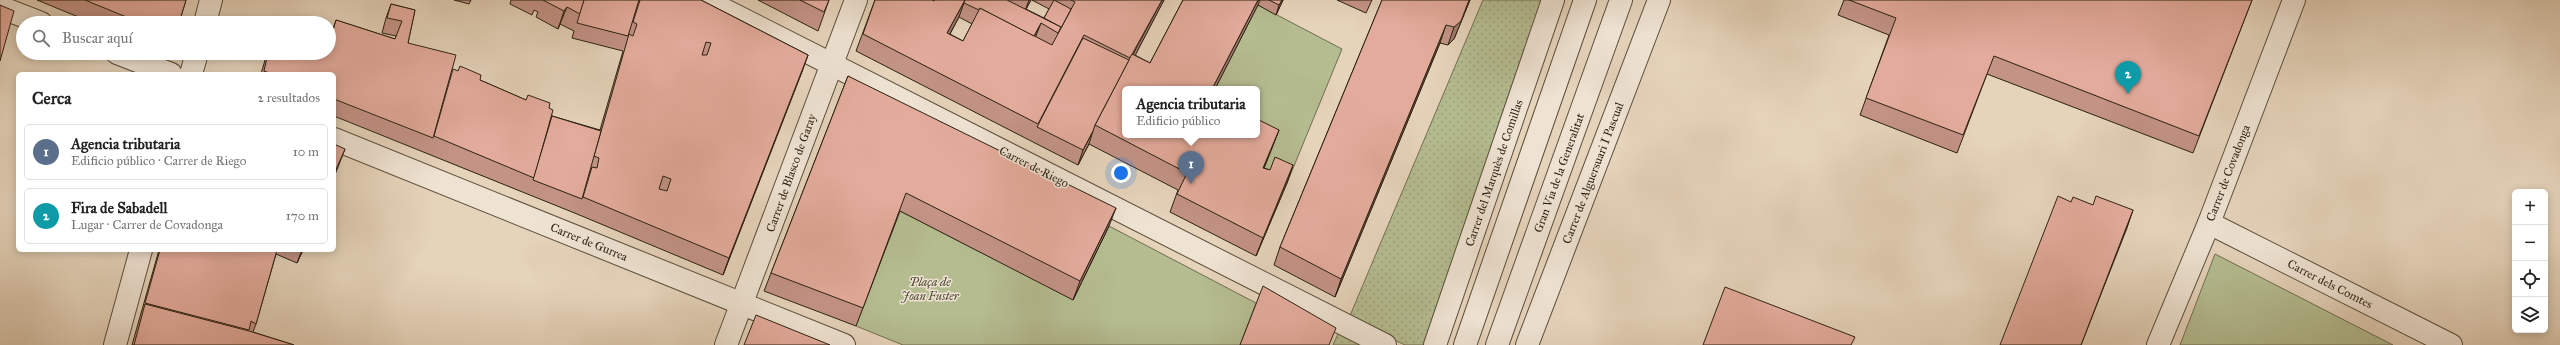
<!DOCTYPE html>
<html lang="es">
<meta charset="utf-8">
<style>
:root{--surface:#fff;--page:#f2f2f2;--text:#222;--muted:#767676;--line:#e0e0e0;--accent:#8f2418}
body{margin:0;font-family:"IM FELL Great Primer",serif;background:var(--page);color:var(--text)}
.controls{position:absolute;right:12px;bottom:12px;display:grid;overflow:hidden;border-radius:6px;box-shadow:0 2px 10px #0003}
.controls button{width:36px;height:36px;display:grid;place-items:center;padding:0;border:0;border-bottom:1px solid var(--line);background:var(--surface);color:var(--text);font:20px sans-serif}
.you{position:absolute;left:1121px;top:173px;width:14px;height:14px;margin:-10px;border:3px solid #fff;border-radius:50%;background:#1a73e8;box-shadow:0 0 0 6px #1a73e833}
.badge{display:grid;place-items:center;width:26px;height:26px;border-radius:50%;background:var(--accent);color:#fff;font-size:13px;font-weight:700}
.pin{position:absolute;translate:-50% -33px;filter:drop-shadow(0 1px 2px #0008)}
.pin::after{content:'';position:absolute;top:21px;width:14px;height:12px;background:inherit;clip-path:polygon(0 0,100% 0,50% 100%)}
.popup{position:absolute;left:1122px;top:86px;width:138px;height:52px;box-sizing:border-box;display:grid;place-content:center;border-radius:6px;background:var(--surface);filter:drop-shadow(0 1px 3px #0005);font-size:13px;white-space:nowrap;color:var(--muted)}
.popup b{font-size:15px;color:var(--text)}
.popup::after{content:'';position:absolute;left:50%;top:100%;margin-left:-8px;border:8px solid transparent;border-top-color:var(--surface)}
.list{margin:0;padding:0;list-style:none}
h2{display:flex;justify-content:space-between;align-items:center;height:52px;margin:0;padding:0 16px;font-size:17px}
h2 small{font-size:13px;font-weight:400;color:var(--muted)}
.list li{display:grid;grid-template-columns:26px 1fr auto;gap:12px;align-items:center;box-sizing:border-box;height:56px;margin:0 8px 8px;padding:0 8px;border:1px solid var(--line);border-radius:6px}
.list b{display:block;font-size:15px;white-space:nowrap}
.list p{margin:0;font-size:13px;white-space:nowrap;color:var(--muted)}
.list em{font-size:13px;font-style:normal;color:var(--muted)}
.icon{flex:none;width:22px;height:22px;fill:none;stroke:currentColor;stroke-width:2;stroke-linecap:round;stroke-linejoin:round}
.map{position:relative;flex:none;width:2560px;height:345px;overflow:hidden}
.search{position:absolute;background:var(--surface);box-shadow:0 2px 10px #0003;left:16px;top:16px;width:320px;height:44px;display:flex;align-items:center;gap:10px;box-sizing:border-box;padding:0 14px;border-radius:22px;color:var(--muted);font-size:15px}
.panel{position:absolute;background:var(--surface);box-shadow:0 2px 10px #0003;left:16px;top:72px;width:320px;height:180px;border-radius:6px}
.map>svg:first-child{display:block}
</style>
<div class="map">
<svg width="2560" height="345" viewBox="0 0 2560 345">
<defs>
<pattern id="garden-dots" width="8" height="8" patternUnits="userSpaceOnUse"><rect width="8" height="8" fill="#b4bc90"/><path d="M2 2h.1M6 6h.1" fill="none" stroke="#9ba17b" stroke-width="1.8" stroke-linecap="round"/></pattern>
</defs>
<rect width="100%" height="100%" fill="#e5d3ba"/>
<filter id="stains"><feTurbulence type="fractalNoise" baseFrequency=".005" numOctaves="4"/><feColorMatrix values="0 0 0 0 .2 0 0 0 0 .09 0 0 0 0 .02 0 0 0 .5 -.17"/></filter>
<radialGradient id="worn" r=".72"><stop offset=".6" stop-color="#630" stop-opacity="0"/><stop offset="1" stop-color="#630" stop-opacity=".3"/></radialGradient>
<g fill="#b4bc90" stroke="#706e51">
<path d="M1258,5l84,44 -55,134 -18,-8 -6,13 -6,-53v-46h-42z"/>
<path d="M900,211l173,88 36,-73 147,77 -16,42h-337l-47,-19z"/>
<path d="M2215,254l178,91h-213z"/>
</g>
<g fill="url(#garden-dots)" stroke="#706e51">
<path d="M1483,0h68l-125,345h-21l-56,-27z"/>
<path d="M1340,329l32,16h-39z"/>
</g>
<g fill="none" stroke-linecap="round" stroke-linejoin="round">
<g stroke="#5a4e3c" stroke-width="24">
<g id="minor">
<path d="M705,0l680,345"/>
<path d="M0,7l41,16"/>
<path d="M205,23l6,-23"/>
<path d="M117,53l54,21"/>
<path d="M191,74l6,-21"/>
<path d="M334,139l510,206"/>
<path d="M2209,223l242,122"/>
<path d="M115,345l26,-95"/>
<path d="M726,345l130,-345"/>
<path d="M1435,345l118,-345"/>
<path d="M1465,345l120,-345"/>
<path d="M1497,345l124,-345"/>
<path d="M1527,345l132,-345"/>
<path d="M2158,345l51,-122 85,-223"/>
</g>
</g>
<use href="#minor" stroke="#eee2d2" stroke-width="22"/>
</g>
<g fill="#c39386" stroke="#2c2112" fill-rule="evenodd">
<path d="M37,0h149l-7,23h-86z"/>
<path d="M454,0h17l-2,4z"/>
<path d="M511,0h190l107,55 -85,220 -146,-61 -243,-98v-42h-73l6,-21h62v-13l7,-20 59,19 1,-3 -14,-3 4,-15 5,-14 24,6 -7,33 42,33 30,4 46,20 23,8 3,8 48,14 23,-79 -51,-13 2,-7 -14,-7 -2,5 -22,-12 2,-5 -4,-2 -2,5 -22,-11z"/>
<path d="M758,0h71l-11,31z"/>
<path d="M875,0h156l-5,9 18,9 5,-9 -17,-9h132l-29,55 15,8 33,-63h100l-7,15 -18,-10 -133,84 154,41 -15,38 6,2 23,-5 -6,18 -31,73 -86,-44 8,-22 -89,-46 -11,21 -47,-24 -175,-90zM959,17l13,7 -9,17 -13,-7z"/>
<path d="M1337,0h35l-6,13z"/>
<path d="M1382,0h88l-16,39 -6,6 -8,-2 -105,254 -61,-32 6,-18z"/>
<path d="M1844,0h408l-59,153 -206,-79 -30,79 -97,-38 29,-80 -51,-20z"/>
<path d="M848,76l261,150 -36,74 -173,-89 -44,115 -92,-35z"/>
<path d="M159,250h144l-6,13 -21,-9 -20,70 -3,8 41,13h-162z"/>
</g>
<g fill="#9f786d" stroke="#2c2112">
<path d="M965,0l-6,17 -18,33 6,-17z"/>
<path d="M1029,0h2l-6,11z"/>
<path d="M1162,0h2l-39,75 6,-17z"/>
<path d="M1258,0h2l-2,5 -43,84h-3z"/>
<path d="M1282,0h1l-7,15 3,-10z"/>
<path d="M1469,0h1l-16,39 -6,6 6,-18z"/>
<path d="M567,7l-7,17 -2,5 6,-18z"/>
<path d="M1041,23l-6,15h-2z"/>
<path d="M1446,25l-6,18 -105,254 6,-18z"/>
<path d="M808,55l-6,17 -79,203 6,-17z"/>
<path d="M1279,130l-7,18 -15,38 6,-18z"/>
<path d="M1093,131l-4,13 -11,21 5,-15z"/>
<path d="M345,149l-7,18 -4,10v-3z"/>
<path d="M1293,165l-6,18 -31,73 7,-18z"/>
<path d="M1116,208l-7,18 -36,74 7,-19z"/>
<path d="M2133,210l-6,18 -46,117z"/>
<path d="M302,250h1l-6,13z"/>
</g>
<g fill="#e3ab9c" stroke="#2c2112" fill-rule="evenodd">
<path d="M85,0h101l-7,23h-38z"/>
<path d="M543,0h41l-4,14 -13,-7 -3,4z"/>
<path d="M584,0h55l-11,36 -51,-13z"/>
<path d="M640,0h61l107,55 -79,203 -146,-61 9,-30 5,1 2,-10 -5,-2 35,-122 4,2 4,-12 -4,-2zM706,42l5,1 -4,12h-5zM663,176l8,3 -4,12 -8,-2z"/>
<path d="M800,0h29l-5,12z"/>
<path d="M875,0h57l2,1v-1h31l-18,33 16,8 17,-33 72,37 23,-43 -4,-2h91l-32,58 -46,-23 -46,89 -175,-90z"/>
<path d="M965,0h42l54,27 -3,6 -17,-10 -7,13 -54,-28 -1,2 -15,-7z"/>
<path d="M1054,0l17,9 -10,19v-1l-17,-9z"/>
<path d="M1183,0h75l-46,89h-87v46h132v-16l22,11 -16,38 7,2 5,-13 18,8 -30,73 -86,-44 10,-21 -92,-48 37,-71 18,9z"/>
<path d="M1269,0h13l-3,5z"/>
<path d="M1382,0h87l-8,21 -7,6 -8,-2 -105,254 -61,-32z"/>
<path d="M1849,0h403l-53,136 -205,-80 -31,79 -97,-37 30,-80z"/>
<path d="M391,4l24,6 -7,33 48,12 -23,83 -99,-39v-25h-62l-8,-3 4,-18h61v-8l7,-25 59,19 7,-18 -15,-3z"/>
<path d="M0,5l14,6 -14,50z"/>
<path d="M1083,38l46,22 -34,65 -2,6 -10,19 -46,-23z"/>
<path d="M460,66l21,9 -1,5 46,20 2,-5 22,8 -1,5 4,2 -19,68 -100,-42 19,-67 5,2z"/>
<path d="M848,76l268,132 -36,73 -174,-88 -43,115 -92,-35z"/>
<path d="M552,116l49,15 -19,68 -49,-19z"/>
<path d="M334,144l11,5 -11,25z"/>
<path d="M2058,196l13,6 2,-5 20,8 3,-9 37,14 -52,135h-81z"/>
<path d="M160,250h117l-21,74 -5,-3 -2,9 -104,-27z"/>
<path d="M1263,286l73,42 -7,17h-89z"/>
<path d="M1725,287l130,50 -4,8h-148z"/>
<path d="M145,304l104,27 45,14h-160z"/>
<path d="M756,315l74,30h-86z"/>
</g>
<g text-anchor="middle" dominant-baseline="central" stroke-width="3" stroke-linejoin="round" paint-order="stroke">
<g font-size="12" fill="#2c2112" stroke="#eee2d2">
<text transform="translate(1034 167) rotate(27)">Carrer de Riego</text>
<text transform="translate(791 173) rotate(-70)">Carrer de Blasco de Garay</text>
<text transform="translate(1494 173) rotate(-71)">Carrer del Marquès de Comillas</text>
<text transform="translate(1559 173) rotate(-70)">Gran Via de la Generalitat</text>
<text transform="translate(1593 173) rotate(-69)">Carrer de Alguersuari I Pascual</text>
<text transform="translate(2228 173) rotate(-69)">Carrer de Covadonga</text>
<text transform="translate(589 242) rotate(22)">Carrer de Gurrea</text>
<text transform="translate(2330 284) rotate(27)">Carrer dels Comtes</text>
</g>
<g font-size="12" font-style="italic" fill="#4e4832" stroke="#eee2d2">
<text x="930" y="282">Plaça de<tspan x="930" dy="14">Joan Fuster</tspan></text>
</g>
</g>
<rect width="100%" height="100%" filter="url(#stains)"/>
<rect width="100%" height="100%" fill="url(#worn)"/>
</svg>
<div class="controls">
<button>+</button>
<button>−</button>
<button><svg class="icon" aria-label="locate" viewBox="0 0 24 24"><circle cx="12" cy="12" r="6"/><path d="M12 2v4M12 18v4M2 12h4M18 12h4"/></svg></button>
<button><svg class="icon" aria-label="layers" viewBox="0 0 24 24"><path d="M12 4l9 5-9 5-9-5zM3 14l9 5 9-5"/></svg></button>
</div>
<div class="you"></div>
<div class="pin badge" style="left:1191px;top:184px;background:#5c6f8a">1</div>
<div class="popup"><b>Agencia tributaria</b>Edificio público</div>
<div class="pin badge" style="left:2128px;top:94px;background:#0f9aa8">2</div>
<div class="search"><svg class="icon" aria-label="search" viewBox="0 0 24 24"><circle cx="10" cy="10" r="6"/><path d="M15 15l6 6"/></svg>Buscar aquí</div>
<section class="panel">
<h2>Cerca<small>2 resultados</small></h2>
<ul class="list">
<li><span class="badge" style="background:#5c6f8a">1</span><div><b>Agencia tributaria</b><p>Edificio público · Carrer de Riego</p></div><em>10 m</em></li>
<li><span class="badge" style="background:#0f9aa8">2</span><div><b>Fira de Sabadell</b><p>Lugar · Carrer de Covadonga</p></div><em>170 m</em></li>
</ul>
</section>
</div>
